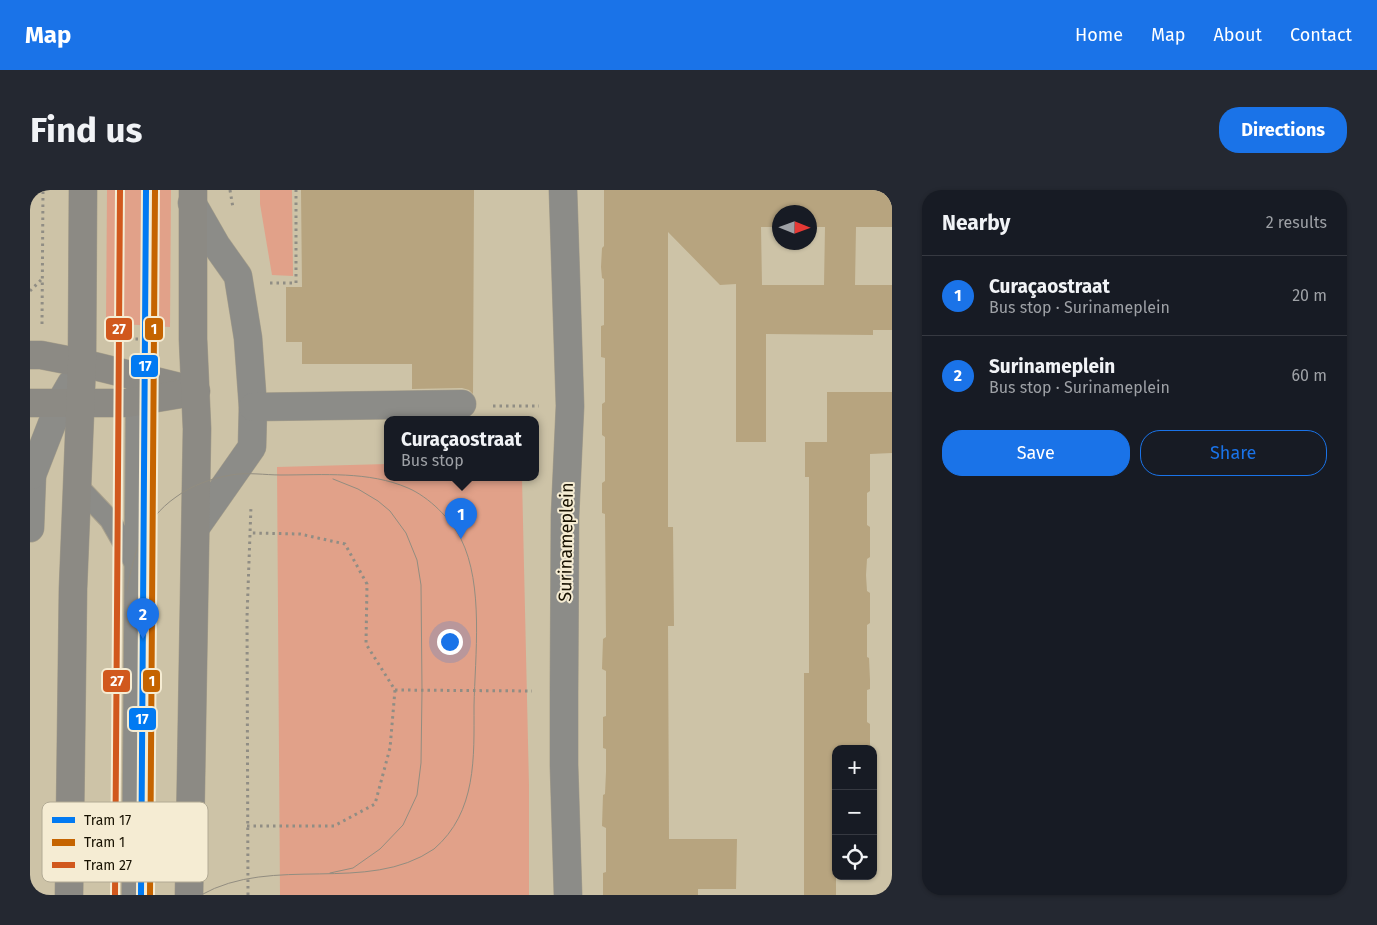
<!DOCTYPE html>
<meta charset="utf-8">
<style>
:root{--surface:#171b24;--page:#242831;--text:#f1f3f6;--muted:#9ea1a6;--line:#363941;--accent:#1a73e8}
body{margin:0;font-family:"Fira Sans",sans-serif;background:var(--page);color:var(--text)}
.controls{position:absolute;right:15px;bottom:15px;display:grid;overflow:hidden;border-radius:10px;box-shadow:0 1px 4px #0004}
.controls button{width:45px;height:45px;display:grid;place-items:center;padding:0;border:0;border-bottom:1px solid var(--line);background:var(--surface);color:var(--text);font:25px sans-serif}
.compass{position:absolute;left:742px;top:15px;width:45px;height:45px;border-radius:50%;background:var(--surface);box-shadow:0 1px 4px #0004;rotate:91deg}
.you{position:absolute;left:419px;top:451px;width:18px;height:18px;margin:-12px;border:4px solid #fff;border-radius:50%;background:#1a73e8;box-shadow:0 0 0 8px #1a73e833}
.badge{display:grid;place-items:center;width:32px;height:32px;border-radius:50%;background:var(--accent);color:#fff;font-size:16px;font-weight:700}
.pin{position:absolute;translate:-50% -41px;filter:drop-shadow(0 1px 2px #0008)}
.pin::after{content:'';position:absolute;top:26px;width:18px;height:15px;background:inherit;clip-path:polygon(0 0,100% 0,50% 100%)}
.popup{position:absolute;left:354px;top:226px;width:155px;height:65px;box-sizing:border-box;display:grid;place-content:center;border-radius:10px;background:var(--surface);filter:drop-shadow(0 1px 4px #0005);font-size:16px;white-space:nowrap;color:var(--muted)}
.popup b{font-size:19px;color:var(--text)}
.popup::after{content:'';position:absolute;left:50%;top:100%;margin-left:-10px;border:10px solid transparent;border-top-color:var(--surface)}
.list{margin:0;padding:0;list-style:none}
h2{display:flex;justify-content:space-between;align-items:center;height:65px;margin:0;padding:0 20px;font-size:21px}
h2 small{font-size:16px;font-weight:400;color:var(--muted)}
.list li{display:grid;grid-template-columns:32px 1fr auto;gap:15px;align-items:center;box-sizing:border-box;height:80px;padding:0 20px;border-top:1px solid var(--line)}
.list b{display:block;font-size:19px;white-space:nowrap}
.list p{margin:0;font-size:16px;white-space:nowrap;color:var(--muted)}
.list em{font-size:16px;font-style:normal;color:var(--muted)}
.actions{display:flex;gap:10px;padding:15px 20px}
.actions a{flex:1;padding:11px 0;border:1px solid var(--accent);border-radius:20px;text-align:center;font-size:18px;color:var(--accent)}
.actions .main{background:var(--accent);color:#fff}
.icon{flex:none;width:28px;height:28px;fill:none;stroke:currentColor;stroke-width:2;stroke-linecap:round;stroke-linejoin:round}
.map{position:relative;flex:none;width:862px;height:705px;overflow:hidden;border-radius:20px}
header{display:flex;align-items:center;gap:30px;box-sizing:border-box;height:70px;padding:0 25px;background:var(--accent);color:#fff}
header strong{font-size:24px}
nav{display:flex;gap:28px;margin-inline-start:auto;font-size:18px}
.intro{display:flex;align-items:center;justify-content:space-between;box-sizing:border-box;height:120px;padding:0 30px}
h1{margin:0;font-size:35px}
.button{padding:12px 22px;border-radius:20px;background:var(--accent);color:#fff;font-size:18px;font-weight:700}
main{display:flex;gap:30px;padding:0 30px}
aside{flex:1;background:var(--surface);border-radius:20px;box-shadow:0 1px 4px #0004}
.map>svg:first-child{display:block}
</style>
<header>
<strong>Map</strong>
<nav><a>Home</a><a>Map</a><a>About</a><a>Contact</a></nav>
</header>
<div class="intro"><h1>Find us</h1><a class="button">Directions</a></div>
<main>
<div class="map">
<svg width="862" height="705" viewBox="0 0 862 705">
<rect width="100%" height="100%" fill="#cdc3a7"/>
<g fill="#e1a189">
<path d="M77,0h64l-1,137 -64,-4z"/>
<path d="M230,0h32l1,86 -21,-1 -12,-71z"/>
<path d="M357,274v14h135l7,308v109h-249l-3,-428z"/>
</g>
<g fill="#b7a47f" fill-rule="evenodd">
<path d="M271,0h173l-1,204 -4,-4 -7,-2 -50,1v-25h-110v-22h-16v-55h16z"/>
<path d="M574,0h288v37h-36l-1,58h37v45h-19v5l-107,-1v108h-30v-158l-16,1 -52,-53v295h5l1,99h-6l1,213h68l-1,50h-38v6h-95v-22l3,-1v-44l-4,-2 1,-31 2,-1 1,-22v-23l-3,-1v-31l3,-1v-45l-4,-2 1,-30 3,-2 -1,-123 -3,-1v-30l3,-2v-44l-3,-2v-31l3,-2v-44l-4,-1v-31l3,-1v-46l-2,-1 -1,-11 1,-19 2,-2zM750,22h30v15h15l-1,58h-62l-1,-58h19z"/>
<path d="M797,202h65v61l-22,1v37l-3,2v32l3,2v30l-3,2 -1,16 1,16 3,2v30l-3,2v32l2,1 1,22v9l-3,1v32l3,2v25h-34v146h-32v-222h5v-196h-4v-35h22z"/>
</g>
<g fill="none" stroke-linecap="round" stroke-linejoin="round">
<g stroke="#a9a18c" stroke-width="22">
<g id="lane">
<path d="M47,295l33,35 24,42"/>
<path d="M102,705l4,-505"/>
</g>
</g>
<g stroke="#a9a18c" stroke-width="29">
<g id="street">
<path d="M533,0l7,216 -5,110 -1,176v73l4,130"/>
<path d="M162,13l24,42 22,31 10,62 5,69 -1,40 -56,80"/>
<path d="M223,217l209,-3"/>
<path d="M0,276l2,9 -2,53"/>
<path d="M2,285l28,-72 11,-19"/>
</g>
</g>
<g stroke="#a9a18c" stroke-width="29">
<g id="secondary">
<path d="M0,165h11l41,8 114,28"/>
<path d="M0,213h97l60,-10"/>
<path d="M39,705l4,-306 9,-226 1,-173"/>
<path d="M159,705l8,-466 -4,-90v-149"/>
</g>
</g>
<g stroke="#908d84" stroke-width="3" stroke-dasharray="2.5 4" stroke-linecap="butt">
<path d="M200,0l3,18"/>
<path d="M240,93h26v-93"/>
<path d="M0,101l13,-13"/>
<path d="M12,134l1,-134"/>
<path d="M99,149h33"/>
<path d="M463,216h46"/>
<path d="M365,500l137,1"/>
<path d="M217,636h87l41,-22 15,-56 5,-58 -29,-46 1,-60 -22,-40 -45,-10 -49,-1"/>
<path d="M218,705l-1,-278 4,-111"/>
</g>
<use href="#lane" stroke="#8c8c88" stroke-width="20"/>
<use href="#street" stroke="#8c8c88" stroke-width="28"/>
<use href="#secondary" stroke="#8c8a84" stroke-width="28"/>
<g stroke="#928d80" stroke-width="1">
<path d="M97,400c7,-38 16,-70 49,-93 16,-12 37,-19 55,-22 16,-3 34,0 50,0 42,0 88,-4 127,13 21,9 43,31 53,51 23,46 14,117 13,167 0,51 3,106 -40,143 -67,46 -161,5 -233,46"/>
<path d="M300,683l23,-5 27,-19 23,-24 14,-30 4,-32 1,-73 -1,-105 -4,-25 -11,-27 -16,-22 -12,-10 -20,-12 -25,-10"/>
</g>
<g stroke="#f5ecd3" stroke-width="10">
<path id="tram-1" d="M111,705l5,-705"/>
</g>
<g stroke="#f5ecd3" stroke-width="10">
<path id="tram-2" d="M120,705l5,-705"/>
</g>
<g stroke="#f5ecd3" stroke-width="10">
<path id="tram-3" d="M85,705l5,-705"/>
</g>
<use href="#tram-1" stroke="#017af2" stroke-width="6"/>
<use href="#tram-2" stroke="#c56400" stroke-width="6"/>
<use href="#tram-3" stroke="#d1581d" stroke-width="6"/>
</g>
<g text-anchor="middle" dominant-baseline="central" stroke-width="4" stroke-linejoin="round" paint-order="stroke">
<g font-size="18" fill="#171101" stroke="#f5ecd3">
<text transform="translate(536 352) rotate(-89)">Surinameplein</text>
</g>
</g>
<rect x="12" y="612" width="166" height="80" rx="8" fill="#f5ecd3" stroke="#b2aa94" stroke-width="1"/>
<rect x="22" y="627" width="23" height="6" fill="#017af2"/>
<rect x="22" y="649" width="23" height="7" fill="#c56400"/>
<rect x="22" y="672" width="23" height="6" fill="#d1581d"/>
<g font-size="14" fill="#171101">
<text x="54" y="635">Tram 17</text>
<text x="54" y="657">Tram 1</text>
<text x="54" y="680">Tram 27</text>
</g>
<g stroke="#f5ecd3" stroke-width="2">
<rect x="75" y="127" width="28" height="24" rx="5" fill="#d1581d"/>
<rect x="114" y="127" width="20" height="24" rx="5" fill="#c56400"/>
<rect x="100" y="164" width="29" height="24" rx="5" fill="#017af2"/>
<rect x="72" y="479" width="29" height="24" rx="5" fill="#d1581d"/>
<rect x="112" y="479" width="19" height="24" rx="5" fill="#c56400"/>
<rect x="98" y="517" width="29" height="24" rx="5" fill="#017af2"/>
</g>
<g font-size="14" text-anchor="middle" font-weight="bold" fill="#fff">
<text x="89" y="144">27</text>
<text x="124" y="144">1</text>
<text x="115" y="181">17</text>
<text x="87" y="496">27</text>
<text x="122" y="496">1</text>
<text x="112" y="534">17</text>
</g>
</svg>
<div class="controls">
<button>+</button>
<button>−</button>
<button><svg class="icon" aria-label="locate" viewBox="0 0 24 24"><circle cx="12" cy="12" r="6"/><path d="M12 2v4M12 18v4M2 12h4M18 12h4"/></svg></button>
</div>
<svg class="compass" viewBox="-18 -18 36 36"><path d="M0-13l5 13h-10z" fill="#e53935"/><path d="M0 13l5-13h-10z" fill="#9ea1a6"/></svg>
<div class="you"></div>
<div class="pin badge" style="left:431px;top:349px">1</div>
<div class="popup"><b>Curaçaostraat</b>Bus stop</div>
<div class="pin badge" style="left:113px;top:449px">2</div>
</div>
<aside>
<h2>Nearby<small>2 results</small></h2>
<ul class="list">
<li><span class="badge">1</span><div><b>Curaçaostraat</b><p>Bus stop · Surinameplein</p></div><em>20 m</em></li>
<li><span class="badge">2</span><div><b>Surinameplein</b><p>Bus stop · Surinameplein</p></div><em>60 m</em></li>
</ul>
<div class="actions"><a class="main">Save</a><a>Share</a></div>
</aside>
</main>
